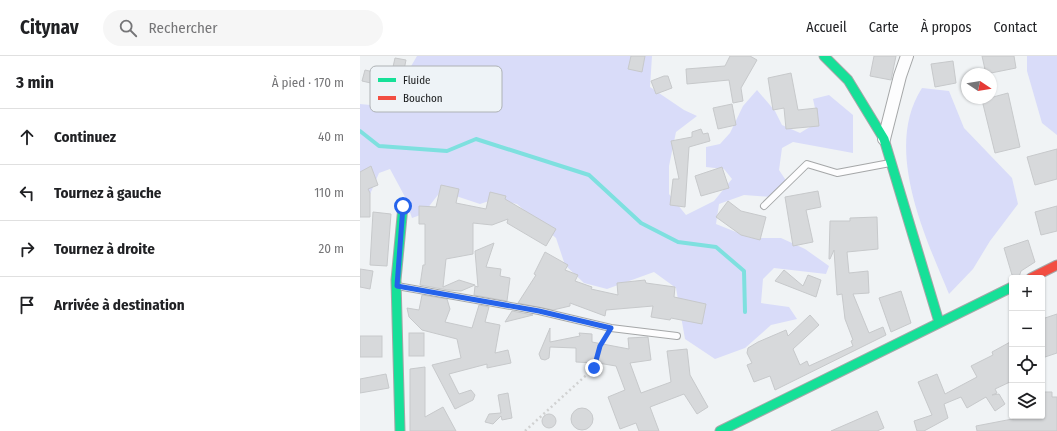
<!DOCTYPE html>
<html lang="fr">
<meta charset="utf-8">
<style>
:root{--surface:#fff;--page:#f6f6f6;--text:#202124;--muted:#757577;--line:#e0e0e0}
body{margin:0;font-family:"Fira Sans Condensed",sans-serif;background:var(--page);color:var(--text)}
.controls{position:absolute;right:12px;bottom:12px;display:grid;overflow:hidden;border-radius:4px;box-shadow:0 1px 3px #0004}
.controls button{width:36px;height:36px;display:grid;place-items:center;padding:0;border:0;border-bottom:1px solid var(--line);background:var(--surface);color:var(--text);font:20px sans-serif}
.compass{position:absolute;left:601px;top:12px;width:36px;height:36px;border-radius:50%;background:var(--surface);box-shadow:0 1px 3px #0004;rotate:102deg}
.stop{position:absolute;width:12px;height:12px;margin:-9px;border:3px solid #2563eb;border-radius:50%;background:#fff}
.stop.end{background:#2563eb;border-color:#fff;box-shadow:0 1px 4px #0008}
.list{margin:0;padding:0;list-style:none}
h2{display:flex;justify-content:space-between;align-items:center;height:52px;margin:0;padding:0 16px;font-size:17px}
h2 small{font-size:13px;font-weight:400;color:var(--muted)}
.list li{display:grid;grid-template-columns:26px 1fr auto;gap:12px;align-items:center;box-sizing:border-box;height:56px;padding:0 16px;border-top:1px solid var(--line)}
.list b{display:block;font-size:15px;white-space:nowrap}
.list em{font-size:13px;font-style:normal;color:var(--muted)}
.icon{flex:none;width:22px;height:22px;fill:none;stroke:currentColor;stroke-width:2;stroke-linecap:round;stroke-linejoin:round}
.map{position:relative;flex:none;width:697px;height:375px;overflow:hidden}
header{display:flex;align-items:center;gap:24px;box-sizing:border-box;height:56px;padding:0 20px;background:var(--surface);border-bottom:1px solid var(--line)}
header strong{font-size:19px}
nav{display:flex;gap:22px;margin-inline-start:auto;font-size:14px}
.search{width:280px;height:36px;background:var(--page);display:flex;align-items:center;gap:10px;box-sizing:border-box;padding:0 14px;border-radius:22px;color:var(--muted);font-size:15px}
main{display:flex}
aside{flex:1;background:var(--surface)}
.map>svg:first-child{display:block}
</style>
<header>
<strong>Citynav</strong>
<div class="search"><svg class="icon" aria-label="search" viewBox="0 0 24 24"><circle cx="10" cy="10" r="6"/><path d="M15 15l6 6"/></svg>Rechercher</div>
<nav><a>Accueil</a><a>Carte</a><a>À propos</a><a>Contact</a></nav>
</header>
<main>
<aside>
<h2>3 min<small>À pied · 170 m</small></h2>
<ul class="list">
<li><svg class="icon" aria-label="ahead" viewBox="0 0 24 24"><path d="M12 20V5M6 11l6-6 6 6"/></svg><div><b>Continuez</b></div><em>40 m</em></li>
<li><svg class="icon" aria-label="left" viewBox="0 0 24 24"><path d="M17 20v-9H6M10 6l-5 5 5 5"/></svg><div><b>Tournez à gauche</b></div><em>110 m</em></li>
<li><svg class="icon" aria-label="right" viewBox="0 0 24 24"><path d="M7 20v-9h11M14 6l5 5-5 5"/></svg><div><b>Tournez à droite</b></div><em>20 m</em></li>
<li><svg class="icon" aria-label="arrive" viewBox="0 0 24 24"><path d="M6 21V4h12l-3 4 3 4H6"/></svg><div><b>Arrivée à destination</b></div></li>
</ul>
</aside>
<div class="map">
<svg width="697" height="375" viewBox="0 0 697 375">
<rect width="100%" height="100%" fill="#f0f3f5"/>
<g fill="#d9dcf9">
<path d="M57,0h235l-2,31 34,23 13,6 -21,16 -7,34v28l17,21 28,-14 18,-22 -8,-10 -18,-2v-20l14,-3 10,-11 13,-27 14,-16 18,21 7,14 18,8 18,-11 -5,-23 16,-4 24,20v38l-60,-11 -11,6 -3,22 10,15 -18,12 -27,-2 -25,9 -3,20 35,14h30l24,11 24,17 -3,8 -52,-6 -11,11 -2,24 28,4 8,12 -26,6 -26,23 -30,11 -30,-20 -9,-51 -22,-16 -47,17 -23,-6 -19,-18 -9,-27 -39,-34 -22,-5 -15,5 -39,-13 -18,23 -11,4 -8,-23 -14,-26 -11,4 -19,45v-114l83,8 -22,-18 -11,-26z"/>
<path d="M667,0h30v79l-15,-12 -15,-52z"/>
<path d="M562,32l27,3 15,37 48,50 6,26 -28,37 -17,28 -24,25c-24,-58 -66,-146 -27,-206z"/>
</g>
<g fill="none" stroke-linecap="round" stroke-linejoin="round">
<path stroke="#7ee0df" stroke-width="4" d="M0,75l19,15 68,5 29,-12 113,36 52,48 37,19 38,5 28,24 1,41"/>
</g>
<g fill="#d7d9db" stroke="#c7c9cb">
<path d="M271,0h14l-3,16 -14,-3z"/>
<path d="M370,0h20l7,4 -16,28 2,13 -10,2 -4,-23 -42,4 -1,-15 39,-3z"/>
<path d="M514,0h22l-5,24 -21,-4z"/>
<path d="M622,0h32l2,12 -30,6z"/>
<path d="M35,2l11,2 -5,25h5l-2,21 -18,-2 2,-17 -26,-6 3,-11 26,6z"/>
<path d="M593,5l3,22 -21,4 -4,-23z"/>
<path d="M431,17l7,37 19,-2 2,18 -33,3 -2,-21 -11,2 -5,-32z"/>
<path d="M304,20h4l4,12 -16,6 -5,-13z"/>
<path d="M648,37l12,54 -25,6 -13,-53z"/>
<path d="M372,48l4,21 -18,4 -5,-21z"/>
<path d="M341,73l2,5 5,-1 2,8 -21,6 -4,60 -15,-2 3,-26h6l-8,-38 21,-4v-5z"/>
<path d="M697,93v30l-22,6 -8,-28z"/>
<path d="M11,110l7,19 -10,4 2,4v24h-10v-45z"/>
<path d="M362,111l7,21 -28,8 -6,-20z"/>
<path d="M81,129l18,4 -3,14 30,6 4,-17 16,4 -1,3 51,30 -10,17 -39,-23 1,-4 -16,6 -19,-2v31l-27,5 -3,28 16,-7 16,5 -14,6 -13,-1 -28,-5 3,-20h2v-41h-6v-18l17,1z"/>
<path d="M458,135l3,16 -15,3 7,32 -20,4 -8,-49z"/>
<path d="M368,145l13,10 25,6 -6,23 -19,-5 -25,-18z"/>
<path d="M697,150v25l-16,4 -6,-23z"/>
<path d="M13,156l18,2 -4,52 -17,-1z"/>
<path d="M517,161l1,32 -31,3 2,21 19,-2 1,22 -16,1 16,39 14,-6 3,8 -111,55 -5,-14 -16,6 -7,-17 5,-2 -5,-10 1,-5 10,-6 28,-12 2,6 22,-21 9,10 -26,24 7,16 7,-4 2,5 44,-20 -2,-5 2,-1 -8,-21 -3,-25 -5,1 -3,-45 -4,9h-1l1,-38h20v-3z"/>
<path d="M668,184l7,22 -14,9 -2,6 -7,-2 -8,-27z"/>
<path d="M134,187l-8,24 15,2 -1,7 10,2 -3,23 -33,-6 1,-9 3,1 -3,-36z"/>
<path d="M185,196l23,13 -3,5 13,5 -3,6 17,6 -1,2 27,6 -1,-12 28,-3 1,3 29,4 -1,10 32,7 -4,20 -31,-6 -1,2 -19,-3 2,-11 -47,4 -1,6 -35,-13v3l-17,4 -35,-7 18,-28 -2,-1z"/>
<path d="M0,213l13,2 -3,18 -10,-2z"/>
<path d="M424,214l19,16 5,-11 13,5 -5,17 -41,-16z"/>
<path d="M541,235l10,32 -20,9 -12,-34z"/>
<path d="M62,239l25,4 3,10 -5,13 27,6 7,-23 10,2 -4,15 15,3 -5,28 13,-3 3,13 -24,5v-4l-38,10 10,20 12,-4 4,5 -2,5 -18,9 -23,-44 29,-7 -4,-19 -35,-9 -13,-13 -2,-9 12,2z"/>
<path d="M152,255l21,4 -28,7z"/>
<path d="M697,258v39l-15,5v-39z"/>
<path d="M190,272v14l30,-6 -1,-3 13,1v8l37,7 -1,-11 20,-1 3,23 -21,3 11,30 30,-11 -4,-31 20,-2 3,26 18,32 -11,7 -13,-20 -34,13 9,24h-20l-3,-8 -16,6 -12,-32 17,-7 -9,-24 -18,-3 -22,-1v-14l-26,-1 -1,11 -4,2 -4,-1 -2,-5z"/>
<rect x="49" y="277" width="15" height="23"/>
<rect x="0" y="280" width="22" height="21"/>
<path d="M652,285v40l-17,8 2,4 -5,2 7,-1 6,10 -10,7 -9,-14 -19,11 -6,-11 -17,7 4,14 -24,13h-7l-3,-10 18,-6 -14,-33 19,-8 8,20 32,-17 -6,-11 22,-11 -1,-3z"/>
<path d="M65,311v50l18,-10 13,24h-46v-62z"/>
<path d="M26,318l3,14 -29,5v-14z"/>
<path d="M682,336h10v5h5v34h-80l-1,-5 52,-10h14z"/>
<path d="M148,337l4,25 -10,2 -1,-4 -8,8 -8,-2 4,-8 12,-1 -3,-18z"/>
<circle cx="222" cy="363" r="11"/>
<path d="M517,355l7,17 -7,3h-46z"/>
<circle cx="189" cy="365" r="7"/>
</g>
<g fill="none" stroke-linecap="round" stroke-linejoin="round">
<g stroke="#a5a7a8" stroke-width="8">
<g id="lane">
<path d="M404,150l43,-42 30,9 53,-10"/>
<path d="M37,230l142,25 72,17 66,8"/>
</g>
</g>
<g stroke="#a5a7a8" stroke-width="14">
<path id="street" d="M524,83l16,-63 7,-20"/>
</g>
<g stroke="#a5a7a8" stroke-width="11">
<g id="fast">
<path d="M464,0l24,24 36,59 55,183"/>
<path d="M40,375l-4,-151 7,-74"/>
<path d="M360,375l292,-144"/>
</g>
</g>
<g stroke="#a5a7a8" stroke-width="11">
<path id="jam" d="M671,222l26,-13"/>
</g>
<path stroke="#d0d1d1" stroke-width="2.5" stroke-dasharray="2 3" stroke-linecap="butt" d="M165,375l69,-63 6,-22 6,-11"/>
<use href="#lane" stroke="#fdfdfe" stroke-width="6"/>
<use href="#street" stroke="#fdfdfe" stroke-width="12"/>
<use href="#fast" stroke="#16e098" stroke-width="9"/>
<use href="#jam" stroke="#f24e42" stroke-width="9"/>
</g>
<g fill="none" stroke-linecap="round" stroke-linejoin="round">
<path stroke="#2563eb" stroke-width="5" d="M43,150l-6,80 142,25 72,17 -11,18 -6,22"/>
</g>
<rect x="10" y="10" width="132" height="46" rx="6" fill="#eef3f7" stroke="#aeb2b5" stroke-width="1"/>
<rect x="18" y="22" width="18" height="4" fill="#16e098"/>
<rect x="18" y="40" width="18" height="4" fill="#f24e42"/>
<g font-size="11" fill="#181a1b">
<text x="43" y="28">Fluide</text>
<text x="43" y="46">Bouchon</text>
</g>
</svg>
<div class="controls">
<button>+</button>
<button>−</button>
<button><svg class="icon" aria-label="locate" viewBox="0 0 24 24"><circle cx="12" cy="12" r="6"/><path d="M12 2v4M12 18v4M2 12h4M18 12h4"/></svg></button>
<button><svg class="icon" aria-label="layers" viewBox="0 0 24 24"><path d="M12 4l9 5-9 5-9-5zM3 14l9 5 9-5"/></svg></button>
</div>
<svg class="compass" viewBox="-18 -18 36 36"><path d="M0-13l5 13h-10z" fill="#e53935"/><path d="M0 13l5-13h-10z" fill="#757577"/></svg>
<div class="stop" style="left:43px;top:150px"></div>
<div class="stop end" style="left:234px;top:312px"></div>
</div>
</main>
